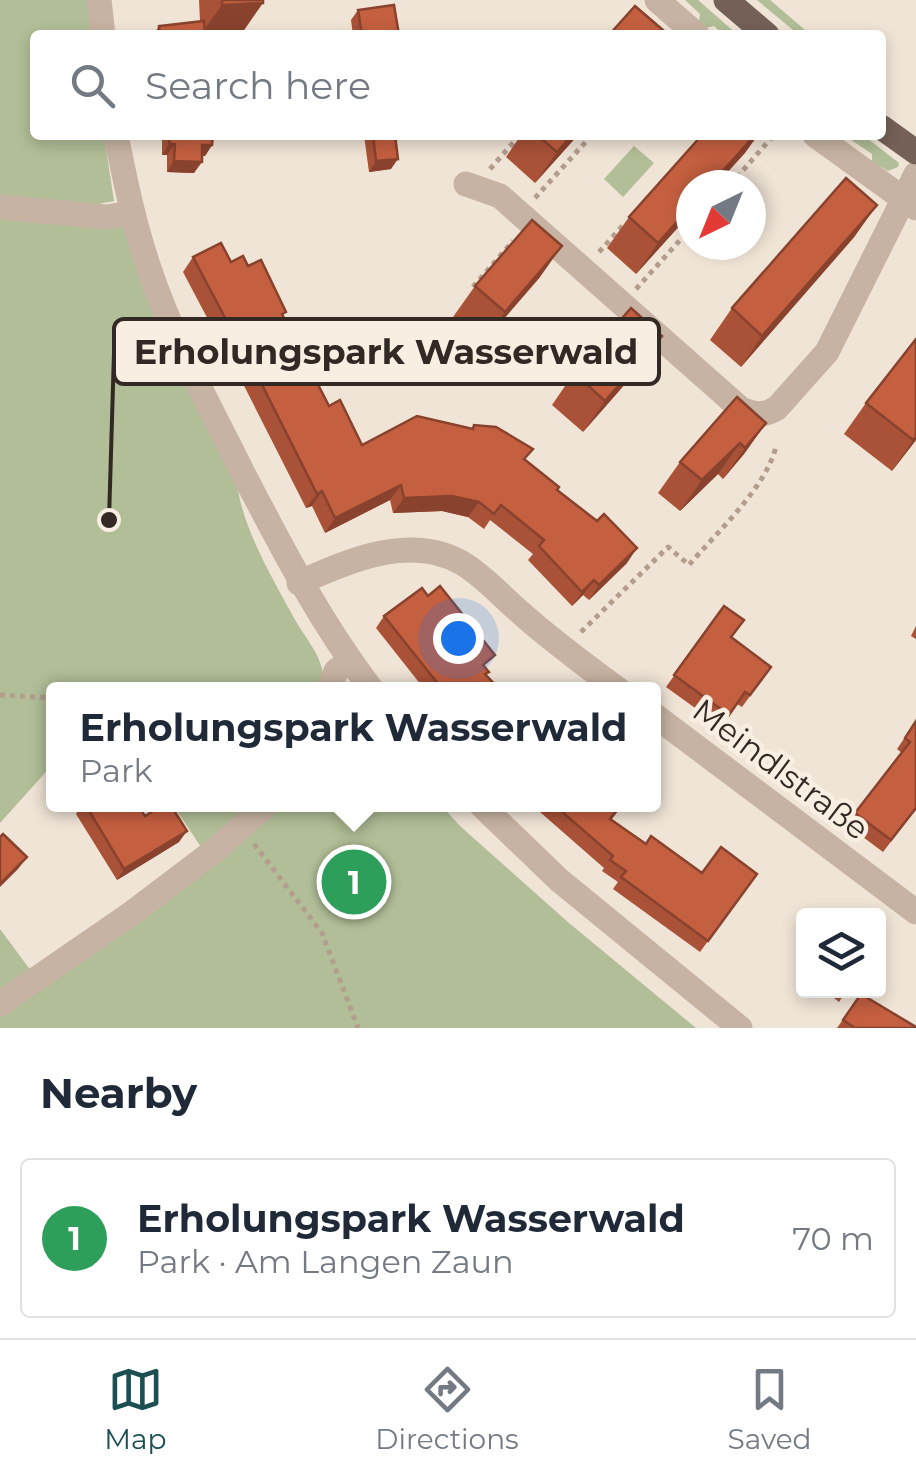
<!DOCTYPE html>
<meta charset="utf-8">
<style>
:root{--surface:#fff;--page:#f6f6f7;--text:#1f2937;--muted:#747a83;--line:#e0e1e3;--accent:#1b4f52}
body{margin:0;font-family:Montserrat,sans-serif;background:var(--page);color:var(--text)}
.controls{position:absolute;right:30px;bottom:30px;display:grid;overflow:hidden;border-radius:10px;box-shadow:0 5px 15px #0003}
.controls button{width:90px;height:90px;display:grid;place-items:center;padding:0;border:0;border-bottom:2px solid var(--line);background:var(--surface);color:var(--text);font:50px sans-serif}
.compass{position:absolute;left:676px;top:170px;width:90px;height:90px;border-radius:50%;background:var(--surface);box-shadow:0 5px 15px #0003;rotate:223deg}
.you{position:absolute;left:458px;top:638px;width:35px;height:35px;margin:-25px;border:8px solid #fff;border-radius:50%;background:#1a73e8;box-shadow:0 0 0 15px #1a73e833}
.badge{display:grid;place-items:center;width:65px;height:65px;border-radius:50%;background:var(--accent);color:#fff;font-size:32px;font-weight:700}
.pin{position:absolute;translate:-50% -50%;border:5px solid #fff;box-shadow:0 2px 10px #0006}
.popup{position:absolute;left:46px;top:682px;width:615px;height:130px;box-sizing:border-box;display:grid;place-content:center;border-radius:10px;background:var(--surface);filter:drop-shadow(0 2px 8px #0005);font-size:32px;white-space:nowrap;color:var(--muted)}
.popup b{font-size:38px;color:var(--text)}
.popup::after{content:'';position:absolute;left:50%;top:100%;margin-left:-20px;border:20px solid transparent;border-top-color:var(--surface)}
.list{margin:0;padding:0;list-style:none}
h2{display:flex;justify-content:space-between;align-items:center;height:130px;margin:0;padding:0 40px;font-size:42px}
h2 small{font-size:32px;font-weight:400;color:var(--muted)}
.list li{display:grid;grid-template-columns:65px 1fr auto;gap:30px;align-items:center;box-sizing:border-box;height:160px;margin:0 20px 20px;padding:0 20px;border:2px solid var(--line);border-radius:10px}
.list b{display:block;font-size:38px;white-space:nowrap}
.list p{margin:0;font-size:32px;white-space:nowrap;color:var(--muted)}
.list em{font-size:32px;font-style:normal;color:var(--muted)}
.icon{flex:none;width:55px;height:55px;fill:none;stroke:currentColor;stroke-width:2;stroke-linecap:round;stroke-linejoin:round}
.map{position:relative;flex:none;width:916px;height:1028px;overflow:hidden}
.search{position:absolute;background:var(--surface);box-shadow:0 5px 15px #0003;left:30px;right:30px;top:30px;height:110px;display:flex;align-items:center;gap:25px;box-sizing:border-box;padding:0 35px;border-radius:10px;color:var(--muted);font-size:38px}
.sheet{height:310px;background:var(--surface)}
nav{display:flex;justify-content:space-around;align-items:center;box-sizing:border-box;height:140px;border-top:2px solid var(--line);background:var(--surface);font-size:28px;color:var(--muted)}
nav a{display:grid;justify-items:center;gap:5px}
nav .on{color:var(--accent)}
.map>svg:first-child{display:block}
</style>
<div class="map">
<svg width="916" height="1028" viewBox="0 0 916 1028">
<rect width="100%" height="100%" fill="#f0e4d6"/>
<g fill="#b1be97">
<path d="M0,0h90l2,35h-57v100h69l10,66 -32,6 -82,-10z"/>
<path d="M685,0h13l40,35h-14l-10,-9 -8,2 -7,-7 1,-7z"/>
<path d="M757,0h13l41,35h-12z"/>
<path d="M844,135h19l36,28 -1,4 -10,4 -16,-9v-8z"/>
<path d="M634,146l20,17 -31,34 -19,-18z"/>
<path d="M0,213l130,13 107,252c1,43 37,103 57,140 14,25 33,42 29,71l-269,1v73l-54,60z"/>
<path d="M281,804l160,1 19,21 109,97 127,105h-696v-16l272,-196z"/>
<path d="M173,805h84l-54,45z"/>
<path d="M0,929l34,46 -34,18z"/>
</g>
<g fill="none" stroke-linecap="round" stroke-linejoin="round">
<g stroke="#b39d8d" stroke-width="5" stroke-dasharray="5 5" stroke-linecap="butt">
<path d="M490,169l30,-34"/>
<path d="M730,185l44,-50"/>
<path d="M535,198l57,-63"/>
<path d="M599,252l26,-29"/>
<path d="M473,287l40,-46"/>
<path d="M636,289l55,-61"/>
<path d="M581,632l87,-85 21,18c27,-32 78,-78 87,-119"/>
<path d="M0,695l54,3"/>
<path d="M254,844l68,89 36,95"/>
</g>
<g stroke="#c7b3a3" stroke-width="25">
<path d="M99,0l4,35"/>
<path d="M657,0l40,35"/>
<path d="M116,135c9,45 18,89 33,133 24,72 61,139 95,207 39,75 76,147 128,215"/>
<path d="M815,135l101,73"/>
<path d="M466,184l34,12 241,213c14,6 23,7 36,-1l50,-56 89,-178"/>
<path d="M0,207l106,10 26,-4"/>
<path d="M299,583c48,-22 112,-50 163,-20 22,13 40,34 59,50 31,28 64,52 98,77"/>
<path d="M329,690l7,-19 14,-10"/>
<path d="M654,715l262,197"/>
<path d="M480,804l79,76 181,148"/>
<path d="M0,1004l132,-91 87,-66 48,-43"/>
</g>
<g stroke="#746056" stroke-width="25">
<path d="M726,0l41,35"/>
<path d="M881,127l35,25"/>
</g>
</g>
<g fill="#a95237">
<path d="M199,0h64l-21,33 -37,2h-52l6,-9 41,-5z"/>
<path d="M358,10l41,25h-46l-2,-15z"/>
<path d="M162,135h51l-1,10 -7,11h-3l-8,17 -27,-1v-17h-5z"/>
<path d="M364,135h31l-4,34 -22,3z"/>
<path d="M521,135h57l-43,48 -29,-26z"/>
<path d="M745,153l-54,32v28l-55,61 -29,-26 22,-31z"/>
<path d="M855,236l-114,131 -31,-27 22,-32z"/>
<path d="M193,257l55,9 35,50 46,90 33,39 109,-16 3,-4 51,35 32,30 70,73 -38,37 -6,-5 -11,11 -44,-46 5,-6 -43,-34 -6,9 -16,-12 -26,-6 -49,2 -3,-13 -65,33 -13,-27 -6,2 -73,-144 -6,3 -8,-17 3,-4 -39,-74z"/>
<path d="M540,277l-57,66 -30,-26 22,-31z"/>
<path d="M640,367l-57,65 -31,-27 22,-32z"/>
<path d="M866,403l50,37 -24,31 -48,-37z"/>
<path d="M766,423l-22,31 -21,25 -5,-5 -38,37 -22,-18 22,-31z"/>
<path d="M428,596l58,72v7l14,15h-75l-49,-62 8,-12z"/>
<path d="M724,606l7,32 40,29 -29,40 -5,-3 -17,22 -54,-39z"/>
<path d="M916,626v13l-5,-3z"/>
<path d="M916,721v88l-33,43 -36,-27 55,-72 -5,-4z"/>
<path d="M82,804h55l8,12 34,26 -62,38 -41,-66z"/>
<path d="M545,804h78l-11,15 34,25 56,29 55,1 -57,78 -87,-63 5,-7 -16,-11 2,-3 -64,-56z"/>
<path d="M824,990h23l-8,12z"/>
<path d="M861,994l55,34h-79z"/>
</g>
<g fill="#89422d">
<path d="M263,3l-21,30 -41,1 21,-29z"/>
<path d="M572,135h6l-43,48 22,-31z"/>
<path d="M755,135h3l-13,18 -29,32h-6z"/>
<path d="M169,144h6l-8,11h-5z"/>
<path d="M202,145h10l-7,11h-11z"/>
<path d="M398,159l-7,10 -22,3 7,-11z"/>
<path d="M174,161l28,1 -8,11 -27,-1z"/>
<path d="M877,205l-22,31 -114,131 21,-31z"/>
<path d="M691,206v7l-55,61 22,-31z"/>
<path d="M562,246l-22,31 -57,66 22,-31z"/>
<path d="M662,336l-22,31 -57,65 22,-31z"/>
<path d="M244,349l-11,15 -6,3 11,-15z"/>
<path d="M766,423l-22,31 -21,25 22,-31z"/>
<path d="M916,437v3l-24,31 21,-31z"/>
<path d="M740,443l-22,31 -38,37 22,-31z"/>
<path d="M401,485l-11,15 -65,33 10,-15z"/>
<path d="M322,491l-10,15 -6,2 11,-14z"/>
<path d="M452,496l27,6 -11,15 -26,-6 -49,2 11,-15z"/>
<path d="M637,548l-10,15 -38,37 10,-15z"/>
<path d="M594,580l-11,15 -11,11 10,-14z"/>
<path d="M187,831l-8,11 -62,38 7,-11z"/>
<path d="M27,857l-9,12 -18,18v-3z"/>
</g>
<g fill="#c45f40" stroke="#89422d" stroke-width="2.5">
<path d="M222,0h41v3l-41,2z"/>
<path d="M394,5l5,30h-37l-4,-25z"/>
<path d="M635,6l29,25 -3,4h-52z"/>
<path d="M204,21l1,14h-45l-1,-9z"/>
<path d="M170,135h43l-1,10h-10v17l-28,-1 1,-17h-6z"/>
<path d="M373,135h22l3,24 -22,2z"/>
<path d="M537,135h35l-15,17z"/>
<path d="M702,135h53l-45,50h-19v21l-33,37 -29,-26z"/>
<path d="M846,178l31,27 -115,131 -30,-28z"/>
<path d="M532,220l30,26 -57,66 -30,-26z"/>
<path d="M221,243l10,19 12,-6 5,10 13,-6 25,52 -4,2 47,92 11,-6 22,45 55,-29 56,13 1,-4 22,2 37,22 -9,10 35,28 -2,3 40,31 7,-7 33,34 -38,37 -5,-5 -12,12 -43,-46 5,-6 -43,-35 -7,9 -15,-12 -27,-6 -48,2 -3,-13 -66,33 -13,-27 -5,3 -73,-145 -6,3 -9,-17 4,-2 -40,-76z"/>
<path d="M631,308l31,28 -57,65 -31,-28z"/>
<path d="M916,339v98l-3,3 -47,-37z"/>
<path d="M737,397l29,26 -21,25 -5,-5 -38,37 -22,-18z"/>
<path d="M440,586l55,69 -12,10 6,7 -4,2 15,16h-57l-59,-74 38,-28 6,8z"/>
<path d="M724,606l20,14 -13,17 40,30 -21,28 -5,-3 -16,23 -55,-40z"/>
<path d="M916,721v87l-25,32 -36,-27 55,-71 -5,-4z"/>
<path d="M85,804h52l8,12 19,-12h6l17,27 -63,38z"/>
<path d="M553,804h69l-12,15 36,25 5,-8 51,37 19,-26 36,27 -49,67 -87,-64 5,-6 -16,-11 3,-4z"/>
<path d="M3,834l24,23 -27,27v-47z"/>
<path d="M861,994l55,33v1h-61l-12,-8z"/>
</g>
<g text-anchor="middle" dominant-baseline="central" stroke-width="9" stroke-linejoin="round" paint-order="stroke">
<g font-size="32" fill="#322925" stroke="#f8eee2">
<text transform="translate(781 769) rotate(37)">Meindlstraße</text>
</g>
</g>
<path fill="none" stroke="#322925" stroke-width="4" d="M109 520L114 352"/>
<circle fill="#322925" stroke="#f8eee2" stroke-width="4" cx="109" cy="520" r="10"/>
<rect fill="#f8eee2" stroke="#322925" stroke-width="4" x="114" y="319" width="545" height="65" rx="10"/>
<g font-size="35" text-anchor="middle" font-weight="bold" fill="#322925">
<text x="386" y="364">Erholungspark Wasserwald</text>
</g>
</svg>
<div class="controls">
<button><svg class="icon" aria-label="layers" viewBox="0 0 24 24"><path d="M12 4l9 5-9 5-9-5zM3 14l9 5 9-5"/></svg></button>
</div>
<svg class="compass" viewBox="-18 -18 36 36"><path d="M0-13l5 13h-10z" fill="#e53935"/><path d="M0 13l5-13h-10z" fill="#747a83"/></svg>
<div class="you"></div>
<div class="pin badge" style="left:354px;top:882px;background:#2e9e5b">1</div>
<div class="popup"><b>Erholungspark Wasserwald</b>Park</div>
<div class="search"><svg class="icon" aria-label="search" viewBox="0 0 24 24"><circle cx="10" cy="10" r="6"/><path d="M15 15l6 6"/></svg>Search here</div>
</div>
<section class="sheet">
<h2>Nearby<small></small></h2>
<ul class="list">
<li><span class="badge" style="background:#2e9e5b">1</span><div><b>Erholungspark Wasserwald</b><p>Park · Am Langen Zaun</p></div><em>70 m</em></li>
</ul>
</section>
<nav>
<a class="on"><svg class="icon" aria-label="map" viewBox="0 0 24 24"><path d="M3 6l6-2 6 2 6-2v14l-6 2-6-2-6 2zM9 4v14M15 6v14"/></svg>Map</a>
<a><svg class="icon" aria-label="directions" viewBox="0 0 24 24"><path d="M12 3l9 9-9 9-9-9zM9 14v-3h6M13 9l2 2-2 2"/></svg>Directions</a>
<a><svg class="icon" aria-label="saved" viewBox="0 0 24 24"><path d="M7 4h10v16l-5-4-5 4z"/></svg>Saved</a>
</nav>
